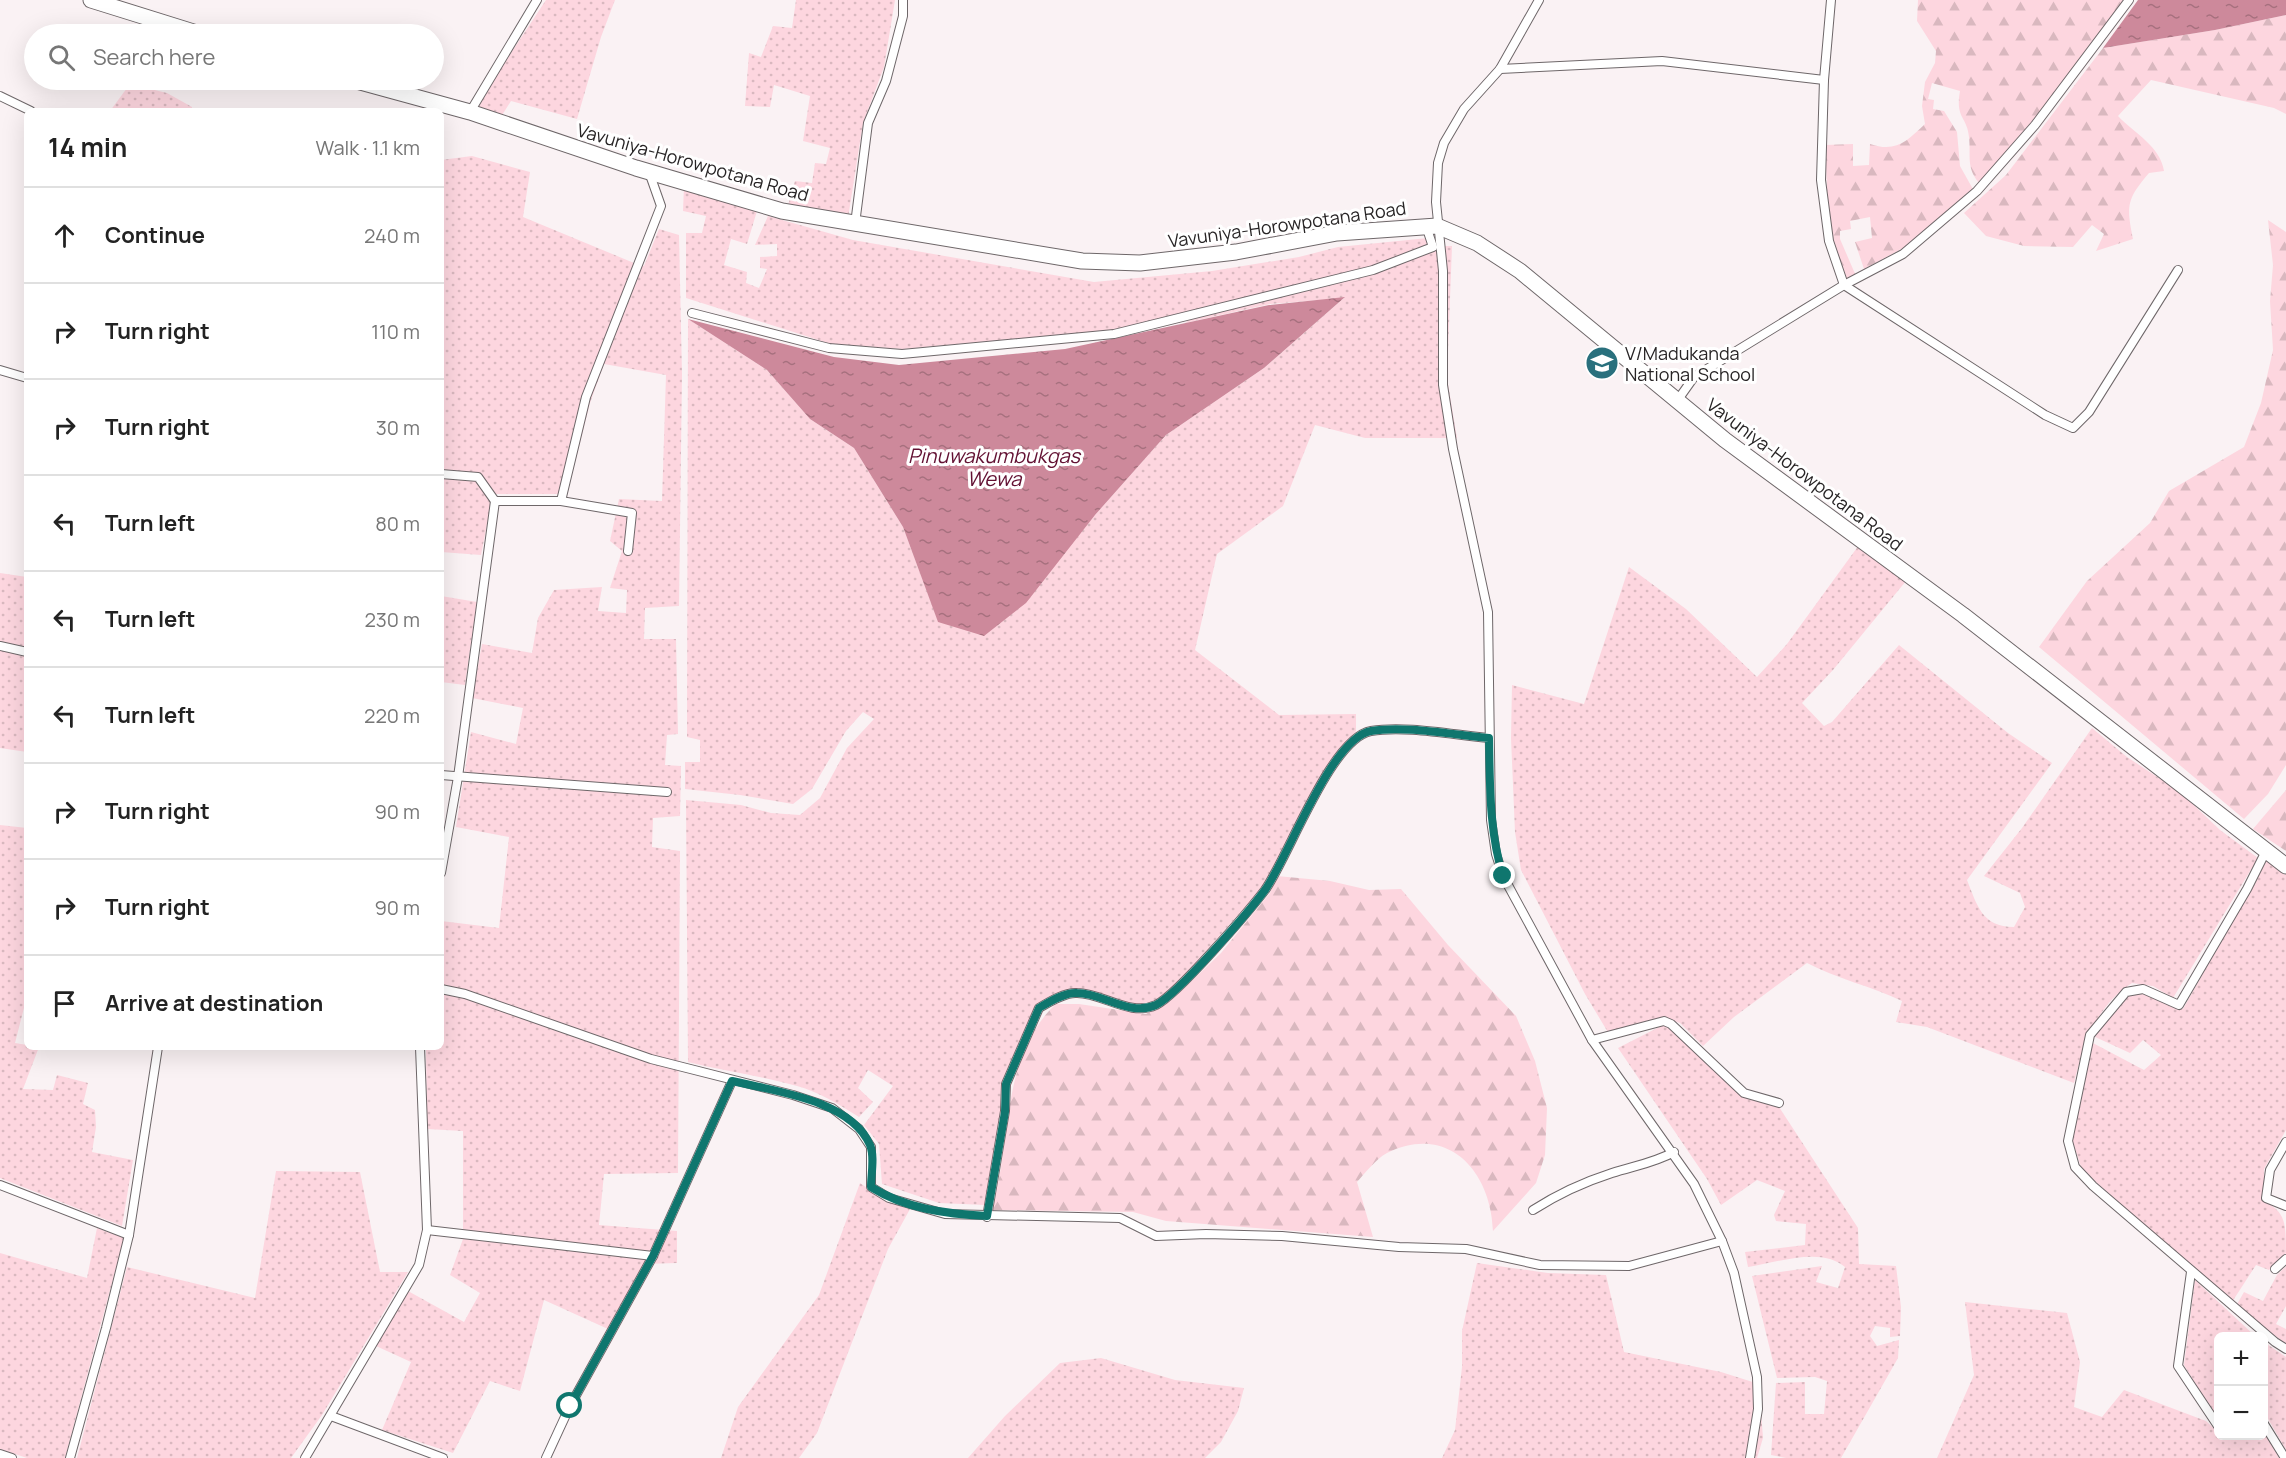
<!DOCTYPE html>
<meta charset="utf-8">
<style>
:root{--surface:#fff;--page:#f2f2f2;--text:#222;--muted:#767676;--line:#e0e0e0}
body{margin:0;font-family:Manrope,sans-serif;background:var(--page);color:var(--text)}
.controls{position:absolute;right:18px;bottom:18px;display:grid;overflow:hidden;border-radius:9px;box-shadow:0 6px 24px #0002}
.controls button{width:54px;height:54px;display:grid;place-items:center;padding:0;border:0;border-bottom:2px solid var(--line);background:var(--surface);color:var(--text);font:30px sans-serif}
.stop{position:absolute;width:18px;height:18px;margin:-14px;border:4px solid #0f766e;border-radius:50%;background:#fff}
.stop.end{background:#0f766e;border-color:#fff;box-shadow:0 2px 6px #0008}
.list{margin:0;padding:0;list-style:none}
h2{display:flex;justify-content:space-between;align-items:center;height:78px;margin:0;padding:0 24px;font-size:26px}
h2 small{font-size:20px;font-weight:400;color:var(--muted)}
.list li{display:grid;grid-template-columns:39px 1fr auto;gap:18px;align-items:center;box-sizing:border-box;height:96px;padding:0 24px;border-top:2px solid var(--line)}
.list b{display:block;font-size:22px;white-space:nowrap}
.list em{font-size:20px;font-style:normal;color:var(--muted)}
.icon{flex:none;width:33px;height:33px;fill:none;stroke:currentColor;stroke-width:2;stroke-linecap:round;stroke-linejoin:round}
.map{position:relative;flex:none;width:2286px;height:1458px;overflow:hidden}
.search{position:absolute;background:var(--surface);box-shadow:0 6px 24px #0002;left:24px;top:24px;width:420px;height:66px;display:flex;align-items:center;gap:15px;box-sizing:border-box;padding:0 21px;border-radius:33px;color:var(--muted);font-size:22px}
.panel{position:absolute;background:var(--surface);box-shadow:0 6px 24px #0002;left:24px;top:108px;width:420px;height:942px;border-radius:9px}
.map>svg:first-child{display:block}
</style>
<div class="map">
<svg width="2286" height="1458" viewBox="0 0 2286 1458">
<defs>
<pattern id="grass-dots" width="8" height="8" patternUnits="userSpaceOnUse" patternTransform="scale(1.5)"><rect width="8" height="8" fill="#fdd6df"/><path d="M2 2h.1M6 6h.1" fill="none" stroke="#d9b8bf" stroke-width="1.8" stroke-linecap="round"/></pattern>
<pattern id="forest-firs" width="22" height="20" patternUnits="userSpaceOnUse" patternTransform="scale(1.5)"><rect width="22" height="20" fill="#fdd6df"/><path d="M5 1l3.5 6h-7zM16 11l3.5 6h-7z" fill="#d9b8bf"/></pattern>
<pattern id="water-ripples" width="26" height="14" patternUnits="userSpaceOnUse" patternTransform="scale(1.5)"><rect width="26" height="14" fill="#cd899b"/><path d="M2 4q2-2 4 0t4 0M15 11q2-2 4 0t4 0" fill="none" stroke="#a6707e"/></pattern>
</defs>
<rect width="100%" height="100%" fill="#faf2f4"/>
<g fill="url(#grass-dots)">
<path d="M546,0h69l-14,37 -24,82 -66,-18 -12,19 -25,-11z"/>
<path d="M796,0h99l-11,67 -21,56 -15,95 -60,-13 7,-24 17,2 3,-20 11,1 4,-16 -27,-7 7,-45 -36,-11 -4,22 -25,-1 4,-53 12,4 12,-31 19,2z"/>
<path d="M130,84l37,9 25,14v4h-82z"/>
<path d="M472,156l58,16 -7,45 111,46 10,3 15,-37 20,6 3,139 -3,232 -34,2 -1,31h32l2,95 -11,1 -2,30 16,1 -1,50 -27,2 -1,29 28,4 -2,322 -74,1 -5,51 78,6v32l-33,1 -36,65 -64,-29 -24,91 -30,-10 -37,72 -71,-23 29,-68 -35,-16 32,-55 56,31 16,-29 -30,-18 13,-36v-108l-36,-2 -1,-82h15v-126l58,7 10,-91 -53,-10 15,-95 45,12 7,-36 -51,-10 10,-54 50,9 6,-35 16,-28 48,-3 -4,24 28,2 1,-23 -17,-2 12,-37 -12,-10 9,-42 43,2 4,-126 -62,-11 -14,39 -23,91h-74l-12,61 -40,-3v-392z"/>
<path d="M684,186l73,25 -10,33 -16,-5 -7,26 23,7 -1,11 13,5 8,-19 -7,-1v-11l17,-1v-12l-22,1 13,-29 85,24 241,42 118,-11 87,-14 39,-10 90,-9 2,7 -57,22 -260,63 -210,19 -72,-5 -145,-46v-65h16l4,-17 -23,-5z"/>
<path d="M1436,246h16l-5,132 10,60h-92l-50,-13 -32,81 -66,48 -22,96 84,65 77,-1v17l-29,36 -64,120 -90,101 -19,13 -19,4 -47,-13 -52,14 -33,72 -2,31 -16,96 -46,-2 -57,-19 -3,-40 -15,-19 29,-39 -25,-16 -10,18 15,14 -14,15c-19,-12 -40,-25 -62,-31 -36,-10 -73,-15 -109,-24l-2,-262 55,5 30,8 29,2 20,-17 27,-50 27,-29 -11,-7 -17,19 -34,58 -19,15 -53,-9 -55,-6v-27h15v-22l-13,-3 1,-418 79,51 43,49 44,29 49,79 35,94 157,-106 71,-80 98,-67 80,-70 -74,6 -85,19 9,-7 152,-37z"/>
<path d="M1859,545l47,36 -73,89 -31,33 22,23 8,-4 67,-77 109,88 44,30 -85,117c10,25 15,47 47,47l11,-20 -5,-14 -36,-17 38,-48 70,-100 35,29 53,35 40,38 38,28 -85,140 -20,-12 -21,-3c-36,23 -48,60 -58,100l-147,-56 -31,-5 6,-21c-31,-15 -65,-22 -95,-38l-73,54 -31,29 -23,-23 -18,-6 -50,22 -27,-45 -64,-124 -6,-38 -4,-94 1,-53 72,19 45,-137 57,42 71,68 30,-33z"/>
<path d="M0,573l27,4v175l-27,-4z"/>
<path d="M441,596l36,6 -12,83 -24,-3z"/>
<path d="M0,825l27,3v168l-12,47 24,4 -16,42 30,1 4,-15 31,8 -5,21 12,6 1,17 -4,25 41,8 -11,66 -122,-48z"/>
<path d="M2268,858l18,14v258l-22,39v32c22,11 22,23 22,52l-17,17 -13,-5 -24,37 -135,-119 -16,-16 -9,-28 19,-97 53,28 17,-15 -18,-15 -13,13 -37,-17 35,-40 15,-2 40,15z"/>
<path d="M1665,1024l77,72 37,11 79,121 1,36 37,2 5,41 -1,29 -10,1v-9l-15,-2 -5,10 7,10 22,-6 -1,18 -57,100h-55l-15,-3 5,-72 29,-1v32h19l3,-33 -12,-4 -38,1 -25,-102 70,-10 -6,16 22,6 7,-21c-24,-21 -69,-4 -97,0l-3,-15 60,-7 1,-21 -30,-3 -2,-6 11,-24 -28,-11 -36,25 -14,-26 -89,-131z"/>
<path d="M276,1171l84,1 20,100h28l-86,143 -31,43h-214l50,-191 128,31z"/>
<path d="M860,1183l20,14 30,12 -22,40 -71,184 -18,25h-78l17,-51 81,-112z"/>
<path d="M97,1228l27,10 -59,220h-38l-27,-9v-196l87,25z"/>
<path d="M1477,1263l71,10 58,2 18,77 97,20 38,12 4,54 -6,20h-315l13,-28 7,-63v-36z"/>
<path d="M2286,1266v40l-10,18 10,5v15l-50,-38 8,-14 19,9 14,-26z"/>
<path d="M2195,1280l60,56h-37v85l-34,-56z"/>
<path d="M1965,1302l102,11 13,49 -6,45 28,10 22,-27 82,31 12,11v4h46v-5l15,27h-342l37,-83z"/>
<path d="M2264,1342l22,15v93l-19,-33 -3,1z"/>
<path d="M1101,1358l74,22 69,8 -6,23 -17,31 -16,16h-237l37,-42 55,-53z"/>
</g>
<g fill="url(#forest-firs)">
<path d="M1918,0h208l-72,96 -75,87c-13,-16 -8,-26 -10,-46 -2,-21 -14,-18 -9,-46l-28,-8 -4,16 6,1 -1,9 11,2 13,21 3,34 14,25 -69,56 -41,22 -9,-27 17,-4 -2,-21 -20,4 1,8 -11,2v8l16,37 -11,8 -16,-53 -4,-86 28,-1v22l16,-1 1,-21c26,9 37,-3 55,-20l-3,-18 3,-24 10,-19 1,-12 -19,-30z"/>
<path d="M2286,15v99l-12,-6 -123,-28 -33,36c16,17 42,30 46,55l-15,2c-22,26 -23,32 -16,66l-37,12 8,-17 -12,-9 -19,22 -49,-1 -38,-10 -22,-23 42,-38 97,-127 112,-18z"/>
<path d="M2268,220l18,12v533l-18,29 -24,25 -205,-172 48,-66 63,-58 19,-32 75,-44 17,-44 12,-53 -3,-49 3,-36z"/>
<path d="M2286,790v61l-33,-22z"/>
<path d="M1277,876l53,5 39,9 32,-1 47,56 68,71 19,45 12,47 -2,47 -9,28 -43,48c-2,-60 -45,-108 -106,-78 -11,6 -22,20 -30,29l16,55 -207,-16 -33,-9 -141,-2c20,-68 8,-154 64,-206h23l67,10 27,-15 48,-46 49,-60z"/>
</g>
<g fill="url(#water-ripples)">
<path d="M2138,0h148v15l-71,15 -112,18z"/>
<path d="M1345,297l-81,71 -98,67 -71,80 -69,88 -42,33 -46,-14 -35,-95 -49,-79 -44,-29 -43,-49 -79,-51 146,38 65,8 166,-16 204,-44z"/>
</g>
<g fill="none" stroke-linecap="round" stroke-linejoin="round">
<g stroke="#6e6769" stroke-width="10">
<g id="street">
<path d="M1539,0l-39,69 -36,40 -20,34 -6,20 -2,39 7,69v114l10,64 35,163 3,208 5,34 7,22 89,164 102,144 28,57 12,32 23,104 1,32 -8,49"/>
<path d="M1831,0l-7,80 -3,100 8,61 15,44 201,130 28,13 16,-16 89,-142"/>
<path d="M1500,69l162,-8 162,19"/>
<path d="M0,96l31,15"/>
<path d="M470,112l67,-112"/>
<path d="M855,224l13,-101 18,-42 17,-65v-16"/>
<path d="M692,313l137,35 73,6 212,-20 259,-64 60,-23 -7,-21"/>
<path d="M0,370l27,8"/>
<path d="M1677,401l17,-24 150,-92 59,-31 74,-63 58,-66 94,-125"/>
<path d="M441,474l37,3 17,24"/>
<path d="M561,501l71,12 -4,38"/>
<path d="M0,646l27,6"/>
<path d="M441,775l226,17"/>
<path d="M2266,851l-19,38 -68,116 -36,-16 -17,3 -36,43 -22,106 7,26 18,19 182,156 11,7"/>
<path d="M441,873l17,-96 37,-276h66l25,-104 75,-191 -12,-34"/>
<path d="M441,989l24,5 186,65 142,36 39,13 27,21 12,18v40l18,11 56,16 175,4 36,18 50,-2 76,2 117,11 67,2 74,16 89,1 93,-25"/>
<path d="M1592,1040l72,-19 7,3 73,69 35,10"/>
<path d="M2286,1142l-16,28 -4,28 20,8"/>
<path d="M0,1185l129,50"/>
<path d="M1533,1210c25,-16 51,-28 79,-37 22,-7 42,-10 62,-21"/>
<path d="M987,1217l18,-106 1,-27 33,-76c10,-6 26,-16 38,-15 26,0 53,24 79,12 22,-11 92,-93 109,-115 24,-34 66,-152 106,-159 34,-6 83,4 118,7"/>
<path d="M427,1230l226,26"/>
<path d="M2275,1269l11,-10"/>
<path d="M2191,1272l-13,94 40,60"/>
<path d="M331,1416l112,42"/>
<path d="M2264,1424l21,34"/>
<path d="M0,1454l12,4"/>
<path d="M70,1458l36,-130 23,-93 29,-188"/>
<path d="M305,1458l114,-193 8,-35 -7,-183"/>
<path d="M546,1458l24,-52 83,-150 79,-175"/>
</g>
</g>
<g stroke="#6e6769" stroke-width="17">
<g id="highway">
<path d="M91,0l109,34"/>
<path d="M353,80l117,32 166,56 146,43 300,50 58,2 96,-11 101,-19 100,-7 40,17 43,28 205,169 238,175 323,251"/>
</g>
</g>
<use href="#street" stroke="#fff" stroke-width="8"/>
<use href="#highway" stroke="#fff" stroke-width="15"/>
</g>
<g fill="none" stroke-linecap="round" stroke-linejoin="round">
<path stroke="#0f766e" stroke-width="8" d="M570,1406l83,-150 79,-175c42,10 119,19 138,64 5,11 1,30 1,42 35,22 76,27 116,29l18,-104 1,-28 33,-76c10,-6 26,-16 38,-15 26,0 53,24 79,12 22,-11 92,-92 109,-115 24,-34 66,-152 106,-159 34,-6 83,4 118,7 1,46 0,93 14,138"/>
</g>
<defs>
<g id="school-disc" transform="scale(1.725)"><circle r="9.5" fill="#29707d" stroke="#fff"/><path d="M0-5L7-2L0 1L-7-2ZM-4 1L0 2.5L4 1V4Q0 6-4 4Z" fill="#fff"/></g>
</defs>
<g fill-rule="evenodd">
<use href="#school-disc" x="1602" y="363"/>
</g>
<g text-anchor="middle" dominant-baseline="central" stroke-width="6" stroke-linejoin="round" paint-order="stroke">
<g font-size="18" fill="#272425" stroke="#fff">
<text transform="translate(693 162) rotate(16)">Vavuniya-Horowpotana Road</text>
<text transform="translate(1287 224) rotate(-8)">Vavuniya-Horowpotana Road</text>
<text transform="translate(1805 474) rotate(37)">Vavuniya-Horowpotana Road</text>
</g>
<g font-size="18" fill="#272425" stroke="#fff" text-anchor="start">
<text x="1625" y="353">V/Madukanda<tspan x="1625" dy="21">National School</tspan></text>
</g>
<g font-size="20" font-style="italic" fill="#621032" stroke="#fff">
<text x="994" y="455">Pinuwakumbukgas<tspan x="994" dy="23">Wewa</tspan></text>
</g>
</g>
</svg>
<div class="controls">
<button>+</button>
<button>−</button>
</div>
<div class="stop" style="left:570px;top:1406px"></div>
<div class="stop end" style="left:1503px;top:876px"></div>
<div class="search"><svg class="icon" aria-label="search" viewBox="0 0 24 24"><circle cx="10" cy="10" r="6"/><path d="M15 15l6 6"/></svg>Search here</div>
<section class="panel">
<h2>14 min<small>Walk · 1.1 km</small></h2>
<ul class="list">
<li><svg class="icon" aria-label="ahead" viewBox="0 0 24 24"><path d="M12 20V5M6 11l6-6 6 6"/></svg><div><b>Continue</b></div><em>240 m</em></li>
<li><svg class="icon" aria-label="right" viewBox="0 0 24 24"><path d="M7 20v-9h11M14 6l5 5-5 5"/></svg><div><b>Turn right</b></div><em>110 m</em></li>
<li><svg class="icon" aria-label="right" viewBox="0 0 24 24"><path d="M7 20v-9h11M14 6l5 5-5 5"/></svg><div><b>Turn right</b></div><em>30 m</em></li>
<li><svg class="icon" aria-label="left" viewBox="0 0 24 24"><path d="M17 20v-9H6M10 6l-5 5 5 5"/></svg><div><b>Turn left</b></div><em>80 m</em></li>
<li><svg class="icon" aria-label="left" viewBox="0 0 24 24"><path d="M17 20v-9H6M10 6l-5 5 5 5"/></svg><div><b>Turn left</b></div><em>230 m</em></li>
<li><svg class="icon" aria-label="left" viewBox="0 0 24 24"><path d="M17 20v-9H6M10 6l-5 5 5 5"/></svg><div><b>Turn left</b></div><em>220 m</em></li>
<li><svg class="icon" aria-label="right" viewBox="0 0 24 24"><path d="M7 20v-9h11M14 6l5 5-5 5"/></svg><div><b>Turn right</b></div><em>90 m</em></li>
<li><svg class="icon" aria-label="right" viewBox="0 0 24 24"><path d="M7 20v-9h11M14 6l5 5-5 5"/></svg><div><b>Turn right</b></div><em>90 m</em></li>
<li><svg class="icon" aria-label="arrive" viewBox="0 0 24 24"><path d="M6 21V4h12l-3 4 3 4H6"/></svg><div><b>Arrive at destination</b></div></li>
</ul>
</section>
</div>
